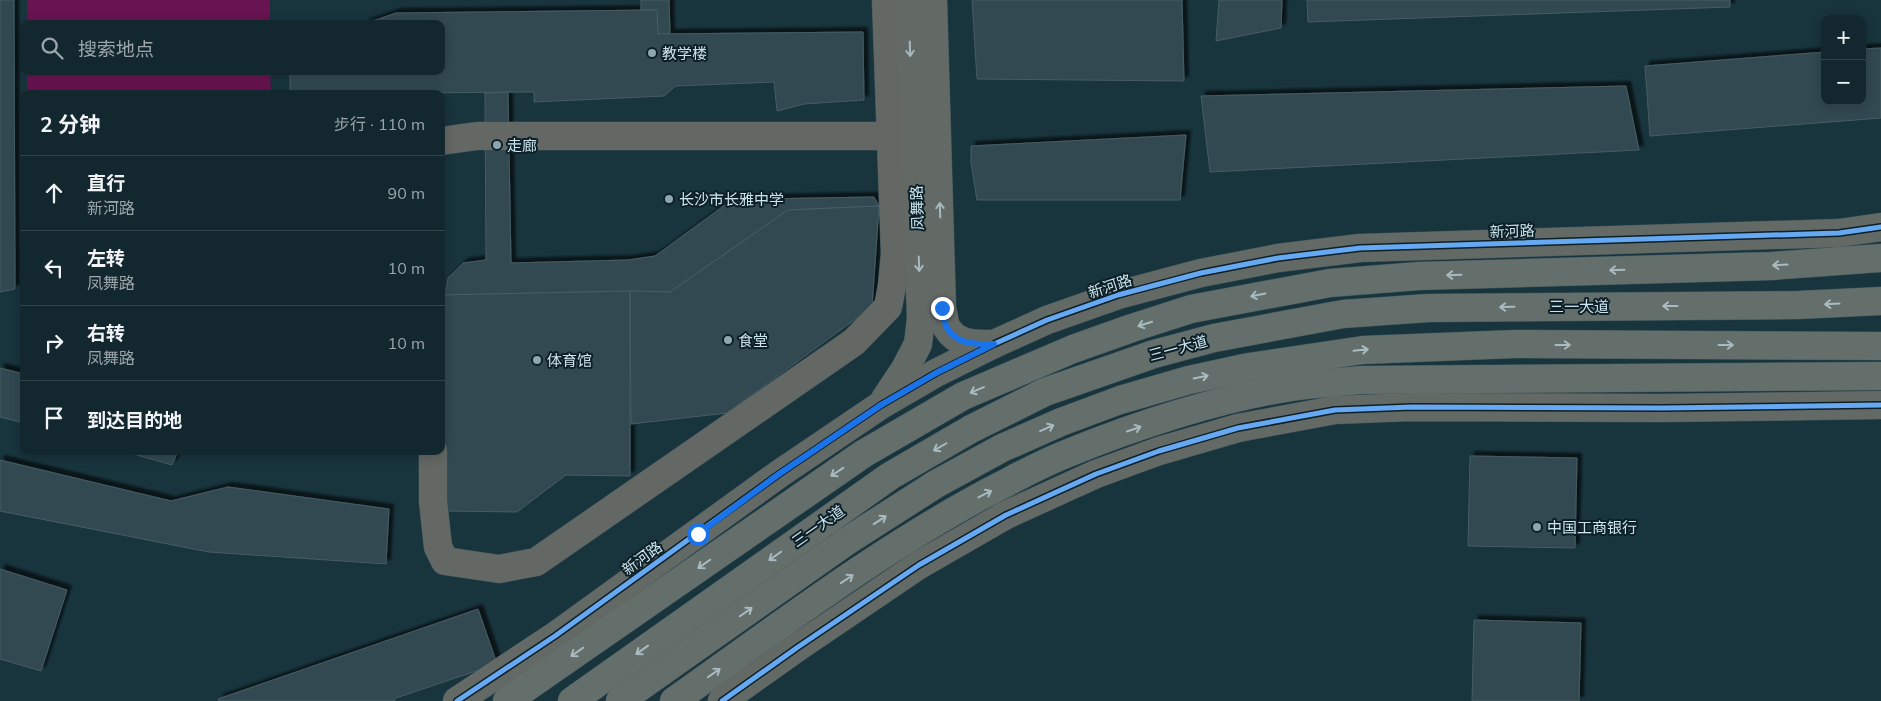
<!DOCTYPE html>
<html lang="zh">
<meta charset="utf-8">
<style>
:root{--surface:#12272e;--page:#1f333a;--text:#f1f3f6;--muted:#9ca5aa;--line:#31444a}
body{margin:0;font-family:Mulish,"Noto Sans SC",sans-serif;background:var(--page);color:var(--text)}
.controls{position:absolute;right:15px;top:15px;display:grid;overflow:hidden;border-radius:10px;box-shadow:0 2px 12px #0003}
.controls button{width:45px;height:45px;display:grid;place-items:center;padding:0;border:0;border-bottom:1px solid var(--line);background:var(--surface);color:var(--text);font:25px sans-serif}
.stop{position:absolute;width:15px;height:15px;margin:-11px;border:4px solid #1a73e8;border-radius:50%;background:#fff}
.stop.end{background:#1a73e8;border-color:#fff;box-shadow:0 1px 5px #0008}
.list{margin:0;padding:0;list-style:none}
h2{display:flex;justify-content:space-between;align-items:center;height:65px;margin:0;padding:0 20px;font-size:21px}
h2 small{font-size:16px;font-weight:400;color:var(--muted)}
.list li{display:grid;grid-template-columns:32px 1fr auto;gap:15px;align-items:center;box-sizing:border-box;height:75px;padding:0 20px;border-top:1px solid var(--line)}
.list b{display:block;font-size:19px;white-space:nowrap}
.list p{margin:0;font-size:16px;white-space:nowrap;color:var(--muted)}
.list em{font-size:16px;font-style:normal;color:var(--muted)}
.icon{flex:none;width:28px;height:28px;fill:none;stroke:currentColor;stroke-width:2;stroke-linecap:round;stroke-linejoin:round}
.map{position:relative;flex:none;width:1881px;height:701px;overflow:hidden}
.search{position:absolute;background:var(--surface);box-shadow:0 2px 12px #0003;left:20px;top:20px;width:425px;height:55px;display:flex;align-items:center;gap:12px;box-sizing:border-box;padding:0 18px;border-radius:10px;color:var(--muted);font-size:19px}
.panel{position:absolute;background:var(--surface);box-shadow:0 2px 12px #0003;left:20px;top:90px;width:425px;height:365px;border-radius:10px}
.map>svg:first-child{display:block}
</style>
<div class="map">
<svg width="1881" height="701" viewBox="0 0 1881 701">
<defs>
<filter id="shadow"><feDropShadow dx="4.5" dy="-4.5" stdDeviation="1" flood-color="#0009"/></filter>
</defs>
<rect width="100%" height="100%" fill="#18343d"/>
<g fill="#671450">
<rect x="27" y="0" width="243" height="24"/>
<path d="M27,71h243l1,23h-244z"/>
</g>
<g fill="#324951" stroke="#475d64" filter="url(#shadow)">
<path d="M0,0h14l1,289 -15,3z"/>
<path d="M641,0h28l1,34h-12l-1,-24h-16z"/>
<path d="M972,0h210l2,81 -207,-2z"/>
<path d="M1219,0h63l-1,28 -65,13z"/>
<path d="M1307,0h423v7l-422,15z"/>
<path d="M657,10l1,24 205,-2 1,68 -60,4 -27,7 -3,-29 -98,4 -12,10 -130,6v-10l-244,2v-23h151v-47h-77l32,-11z"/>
<path d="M1881,48v70l-231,18 -5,-70 180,-14v49h37v-52z"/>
<path d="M1626,86l13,64 -429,22 -9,-76z"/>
<path d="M508,92l3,171 117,-3 27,-4 81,-59 23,2 115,-2 5,9 -91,4 -118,82 -40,-1 -188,4 5,-9 1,-8 15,-15 23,-3 -1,-167z"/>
<path d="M1186,135l-6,65h-203l-6,-37v-17z"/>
<path d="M879,206l-7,101 -145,106 -96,11 -1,-133 40,1 118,-82z"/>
<path d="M630,291v185l-64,-1 -49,37 -73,-1 -2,-216z"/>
<path d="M0,368l24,6v49l-24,-6z"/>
<path d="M123,451h55l-6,14z"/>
<path d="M1470,456l107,2 -2,90 -107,-2z"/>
<path d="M0,460l171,41 57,-14 161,22 -3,55 -177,-12 -209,-41z"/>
<path d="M0,569l67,21 -26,81 -41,-12z"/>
<path d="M478,609l19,55 -101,34 -2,3h-175l-1,-2z"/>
<path d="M1474,620l107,3 -2,78h-107z"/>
</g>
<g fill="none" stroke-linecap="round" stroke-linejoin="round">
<g stroke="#3c525a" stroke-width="29">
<g id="street">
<path d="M441,141l36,-5h414"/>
<path d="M433,451v50l5,46 7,14 54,8 37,-7 318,-220 34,-35 4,-21 3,-32 -9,-254"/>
</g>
</g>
<g stroke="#3c525a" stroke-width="29">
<g id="secondary">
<path d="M933,0l9,308c2,6 2,15 5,20 10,17 29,16 47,16"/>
<path d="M885,399l20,-30 13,-25 3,-26 -12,-318"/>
<path d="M457,701l98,-65 224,-162 102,-69 55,-32 58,-29 53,-24 71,-25 83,-22 77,-15 82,-10 479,-15 42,-6"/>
<path d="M722,701l76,-54 121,-82 87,-50 90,-41 63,-23 79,-23 97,-18 77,-3 251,1 218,-3"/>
</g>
</g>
<g stroke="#3c525a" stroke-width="29">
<g id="highway">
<path d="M507,701l356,-247 100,-58 110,-47 59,-21 59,-19 139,-26 89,-7 353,-10 109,-8"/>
<path d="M572,701l318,-225 81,-47 74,-37 109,-38 60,-16 129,-24 85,-6 371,-3 82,-4"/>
<path d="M620,701l227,-160 89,-57 66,-36 59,-26 59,-22 69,-20 60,-13 114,-17 152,-6 366,2"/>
<path d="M674,701c106,-75 210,-155 326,-215 21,-11 43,-23 66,-32 68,-28 153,-56 226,-67 22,-3 46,-5 69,-7l520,-4"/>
</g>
</g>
<use href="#street" stroke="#646864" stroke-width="28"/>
<use href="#secondary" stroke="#636a66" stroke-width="28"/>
<use href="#highway" stroke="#646e6b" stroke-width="28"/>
<g stroke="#0d2027" stroke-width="8">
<g id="cycleway">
<path d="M457,701l98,-65 224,-162 102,-69 55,-32 58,-29 53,-24 71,-25 83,-22 77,-15 82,-10 479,-15 42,-6"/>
<path d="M722,701l76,-54 121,-82 87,-50 90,-41 63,-23 79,-23 97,-18 77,-3 251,1 218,-3"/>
</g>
</g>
<use href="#cycleway" stroke="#66a8f1" stroke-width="5"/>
</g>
<defs><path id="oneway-shaft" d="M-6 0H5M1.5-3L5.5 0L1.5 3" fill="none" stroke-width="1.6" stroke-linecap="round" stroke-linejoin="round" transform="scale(1.25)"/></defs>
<g stroke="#a7b9be">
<use href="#oneway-shaft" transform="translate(910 49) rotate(88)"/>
<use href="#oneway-shaft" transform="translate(940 210) rotate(-92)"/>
<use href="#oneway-shaft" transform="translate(919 264) rotate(88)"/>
</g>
<g stroke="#a8bbc0">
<use href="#oneway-shaft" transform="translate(1780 265) rotate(177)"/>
<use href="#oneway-shaft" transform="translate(1617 270) rotate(178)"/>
<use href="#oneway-shaft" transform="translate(1454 275) rotate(178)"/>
<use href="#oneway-shaft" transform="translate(1258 295) rotate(169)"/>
<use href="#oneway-shaft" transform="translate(1832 304) rotate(177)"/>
<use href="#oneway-shaft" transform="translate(1670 306) rotate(180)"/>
<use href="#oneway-shaft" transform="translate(1507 307) rotate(179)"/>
<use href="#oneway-shaft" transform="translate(1145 324) rotate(163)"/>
<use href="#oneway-shaft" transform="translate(1563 345)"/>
<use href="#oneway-shaft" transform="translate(1726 345)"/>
<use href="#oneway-shaft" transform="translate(1361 350) rotate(-6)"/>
<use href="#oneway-shaft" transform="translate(1201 377) rotate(-12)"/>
<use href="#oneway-shaft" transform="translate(977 390) rotate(157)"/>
<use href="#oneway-shaft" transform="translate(1047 428) rotate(-24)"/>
<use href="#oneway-shaft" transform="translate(1134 429) rotate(-19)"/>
<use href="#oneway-shaft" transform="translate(940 447) rotate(150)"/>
<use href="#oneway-shaft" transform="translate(837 472) rotate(146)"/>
<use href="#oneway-shaft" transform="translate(985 494) rotate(-27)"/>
<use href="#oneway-shaft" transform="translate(880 520) rotate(-33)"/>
<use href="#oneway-shaft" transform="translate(775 556) rotate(145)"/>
<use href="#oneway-shaft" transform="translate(704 564) rotate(145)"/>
<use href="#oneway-shaft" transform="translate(847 579) rotate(-34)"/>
<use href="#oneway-shaft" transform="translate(746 612) rotate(-35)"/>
<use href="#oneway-shaft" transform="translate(642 650) rotate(144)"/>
<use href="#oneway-shaft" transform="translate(577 652) rotate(145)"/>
<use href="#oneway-shaft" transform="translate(714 673) rotate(-35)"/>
</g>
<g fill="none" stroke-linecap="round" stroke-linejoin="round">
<path stroke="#1a73e8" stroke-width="6" d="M698,534l81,-60 102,-69 55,-32 58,-29c-18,0 -37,1 -47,-16 -3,-5 -3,-14 -5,-20"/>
</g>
<g fill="#8da6b0" stroke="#0d2027" stroke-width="2">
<circle cx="652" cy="53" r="5"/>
<circle cx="497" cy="145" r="5"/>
<circle cx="669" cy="199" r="5"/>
<circle cx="728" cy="340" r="5"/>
<circle cx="537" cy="360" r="5"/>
<circle cx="1537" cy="527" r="5"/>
</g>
<g text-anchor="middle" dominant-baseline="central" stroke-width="4" stroke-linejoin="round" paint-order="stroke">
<g font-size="15" fill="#cce4ee" stroke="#0d2027" text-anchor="start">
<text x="662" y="53">教学楼</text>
<text x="507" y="145">走廊</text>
<text x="679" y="199">长沙市长雅中学</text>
<text x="738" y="340">食堂</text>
<text x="547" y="360">体育馆</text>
<text x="1547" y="527">中国工商银行</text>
</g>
<g font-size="15" fill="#cce4ee" stroke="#0d2027">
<text transform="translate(917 208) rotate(-92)">凤舞路</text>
<text transform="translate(1512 231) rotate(-2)">新河路</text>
<text transform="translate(1110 286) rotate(-18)">新河路</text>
<text x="1579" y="306">三一大道</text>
<text transform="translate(1178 348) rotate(-15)">三一大道</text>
<text transform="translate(818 526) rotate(-35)">三一大道</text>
<text transform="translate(642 558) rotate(-36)">新河路</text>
</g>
</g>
</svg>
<div class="controls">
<button>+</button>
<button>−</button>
</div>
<div class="stop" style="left:698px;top:534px"></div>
<div class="stop end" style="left:942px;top:308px"></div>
<div class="search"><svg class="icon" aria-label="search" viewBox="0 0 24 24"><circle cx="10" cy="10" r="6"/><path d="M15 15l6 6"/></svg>搜索地点</div>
<section class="panel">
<h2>2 分钟<small>步行 · 110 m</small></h2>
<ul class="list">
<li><svg class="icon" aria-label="ahead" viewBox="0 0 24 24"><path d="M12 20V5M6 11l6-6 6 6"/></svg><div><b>直行</b><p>新河路</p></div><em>90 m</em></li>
<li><svg class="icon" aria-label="left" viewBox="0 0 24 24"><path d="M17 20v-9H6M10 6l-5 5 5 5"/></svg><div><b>左转</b><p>凤舞路</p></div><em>10 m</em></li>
<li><svg class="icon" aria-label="right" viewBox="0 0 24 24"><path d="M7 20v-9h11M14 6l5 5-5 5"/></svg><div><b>右转</b><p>凤舞路</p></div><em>10 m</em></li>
<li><svg class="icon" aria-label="arrive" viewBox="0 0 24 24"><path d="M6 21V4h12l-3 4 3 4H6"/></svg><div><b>到达目的地</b></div></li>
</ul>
</section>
</div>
